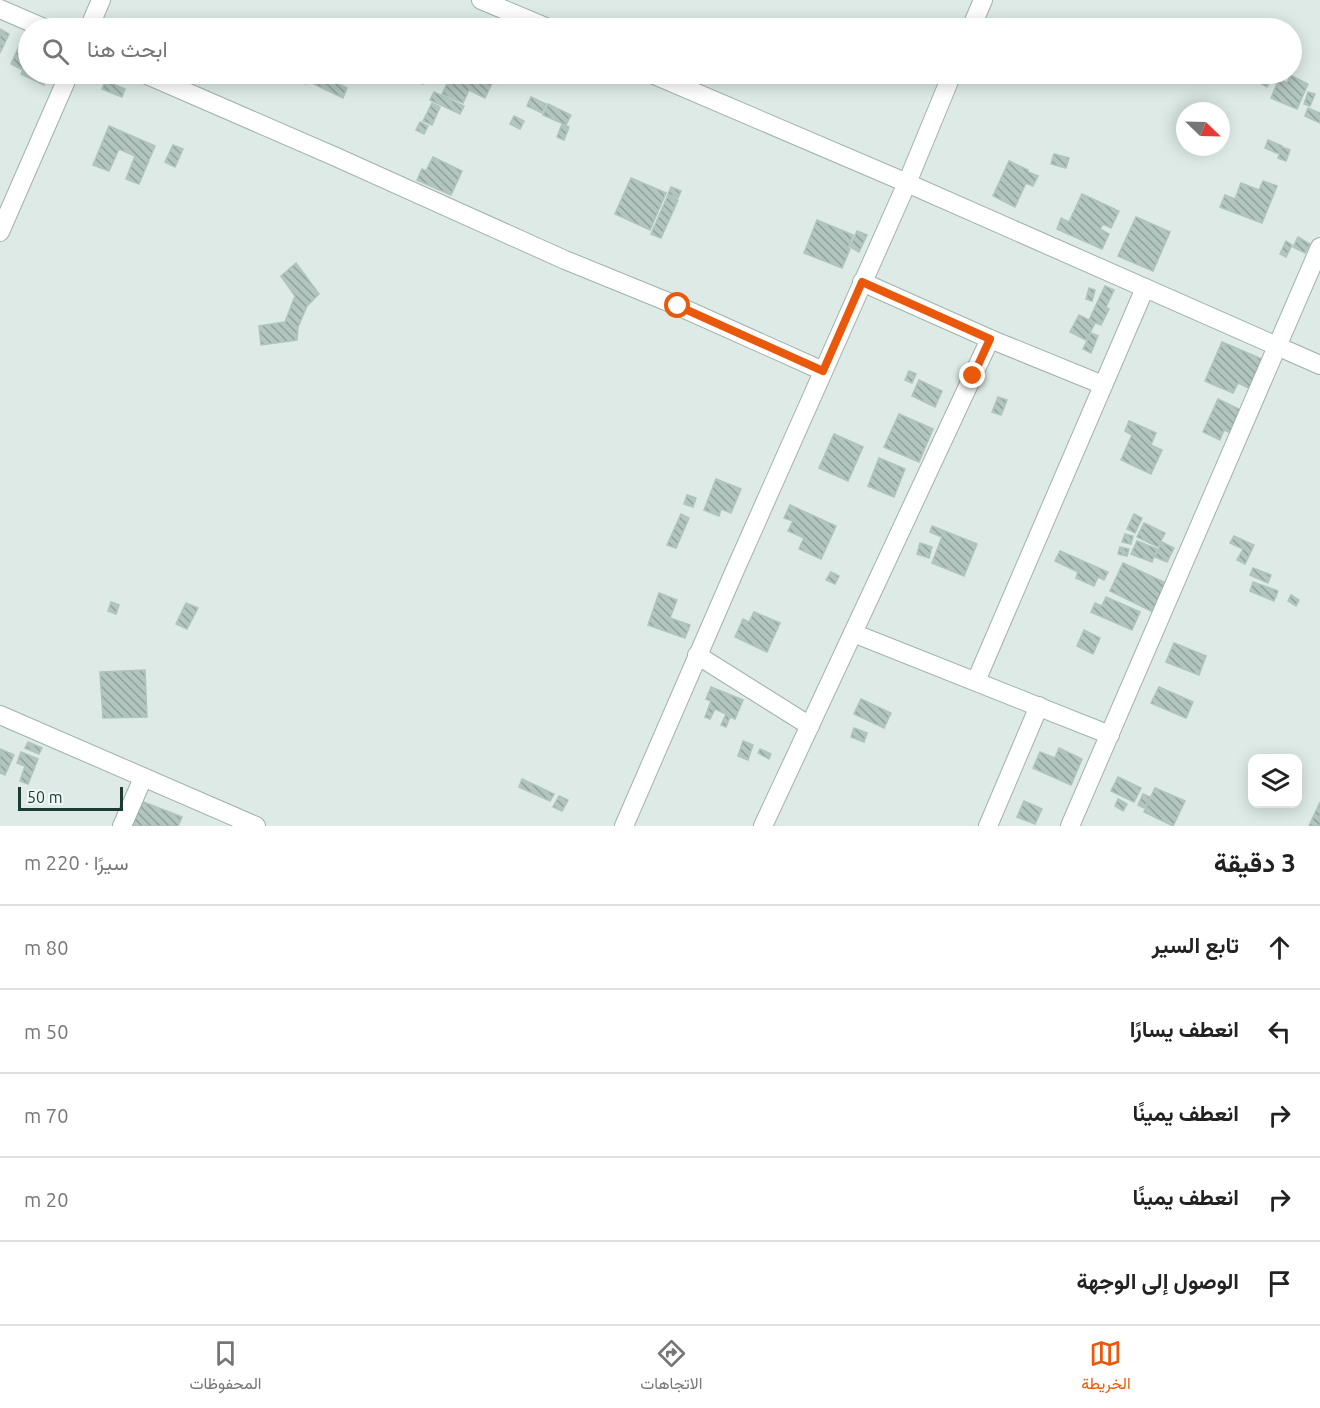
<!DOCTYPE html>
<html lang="ar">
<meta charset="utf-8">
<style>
:root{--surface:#fff;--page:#f2f2f2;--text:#222;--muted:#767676;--line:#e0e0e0;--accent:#ea580c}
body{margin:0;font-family:Ubuntu,Vazirmatn,sans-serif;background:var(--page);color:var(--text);direction:rtl}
.controls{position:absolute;right:18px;bottom:18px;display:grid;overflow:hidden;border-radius:12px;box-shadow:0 3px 15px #0003}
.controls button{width:54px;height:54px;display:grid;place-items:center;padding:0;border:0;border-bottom:2px solid var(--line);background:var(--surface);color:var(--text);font:30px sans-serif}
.compass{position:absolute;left:1176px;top:102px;width:54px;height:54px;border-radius:50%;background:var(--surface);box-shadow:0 3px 15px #0003;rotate:113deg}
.scale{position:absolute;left:18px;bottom:15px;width:105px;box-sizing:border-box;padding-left:6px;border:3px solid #1e3a35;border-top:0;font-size:16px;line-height:21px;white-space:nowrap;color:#1e3a35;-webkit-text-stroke:4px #edf7f3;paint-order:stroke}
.stop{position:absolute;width:18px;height:18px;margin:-14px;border:4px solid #ea580c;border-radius:50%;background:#fff}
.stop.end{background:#ea580c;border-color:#fff;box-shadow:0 2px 6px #0008}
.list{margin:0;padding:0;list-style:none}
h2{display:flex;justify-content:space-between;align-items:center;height:78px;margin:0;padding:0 24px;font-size:26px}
h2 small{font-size:20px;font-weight:400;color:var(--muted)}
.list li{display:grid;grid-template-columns:39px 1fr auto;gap:18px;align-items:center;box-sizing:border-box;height:84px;padding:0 24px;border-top:2px solid var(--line)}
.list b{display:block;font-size:22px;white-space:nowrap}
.list em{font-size:20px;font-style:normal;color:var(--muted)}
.icon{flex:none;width:33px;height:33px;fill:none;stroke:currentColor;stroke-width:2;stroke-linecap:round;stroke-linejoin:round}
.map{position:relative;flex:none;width:1320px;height:826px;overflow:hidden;direction:ltr}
.search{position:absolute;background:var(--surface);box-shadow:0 3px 15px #0003;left:18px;right:18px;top:18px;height:66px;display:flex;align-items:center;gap:15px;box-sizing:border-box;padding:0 21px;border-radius:33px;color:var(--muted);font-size:22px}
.sheet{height:498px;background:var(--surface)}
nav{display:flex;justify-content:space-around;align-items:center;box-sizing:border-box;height:84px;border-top:2px solid var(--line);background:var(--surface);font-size:16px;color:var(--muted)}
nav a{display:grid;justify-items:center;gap:3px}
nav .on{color:var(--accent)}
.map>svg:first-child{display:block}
</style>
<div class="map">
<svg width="1320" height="826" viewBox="0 0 1320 826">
<defs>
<pattern id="building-back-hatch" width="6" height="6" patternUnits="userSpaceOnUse" patternTransform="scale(1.5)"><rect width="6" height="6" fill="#b2c5bf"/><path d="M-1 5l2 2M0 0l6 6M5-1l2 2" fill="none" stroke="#90a19c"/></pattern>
</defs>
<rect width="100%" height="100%" fill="#ddeae5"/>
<g fill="url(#building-back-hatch)" stroke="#afc4bd" stroke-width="1.5">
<path d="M267,20l16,7v1h-11l-7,-3z"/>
<path d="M0,29l9,5 -9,19z"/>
<path d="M22,40l6,3v31h22l-6,11 -23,-11 2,-4 -12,-6z"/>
<path d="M284,74h23l3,1 -4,9z"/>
<path d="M316,74h19l-3,6z"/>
<path d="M400,74h28l-5,10z"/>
<path d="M452,74h35l8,3 -10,21 -16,-8 -6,13 -21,-9z"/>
<path d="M1264,75l7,4 -4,8 -7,-4z"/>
<path d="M1290,75l18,9 -11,25 -26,-11 8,-19 8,4z"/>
<path d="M316,78l15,7 1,-4 15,7 -4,10 -29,-14z"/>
<path d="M105,81l20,8 -3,8 -20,-8z"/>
<path d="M434,92l30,14 -4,8 -30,-14z"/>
<path d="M1308,92l7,2 -5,12 -6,-2z"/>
<path d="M531,97l15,7 -4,9 -15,-7z"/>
<path d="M432,103l8,4 -8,18 -9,-4z"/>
<path d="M548,104l23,11 -5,10 -23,-10z"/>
<path d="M1308,108l12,5v10l-15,-7z"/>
<path d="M514,116l10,5 -4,8 -10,-5z"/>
<path d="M420,122l8,4 -4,8 -8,-4z"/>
<path d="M562,124l7,3 -5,13 -7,-3z"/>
<path d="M109,126l46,20 -16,38 -13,-5 9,-23 -16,-7 -10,22 -16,-6z"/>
<path d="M1268,140l14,6 -3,8 -14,-6z"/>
<path d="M173,145l10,4 -8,18 -10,-5z"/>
<path d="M1282,147l8,3 -4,11 -8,-3z"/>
<path d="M1054,154l15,4 -3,10 -15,-4z"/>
<path d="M433,157l29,14 -11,24 -34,-15 5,-11 4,2z"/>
<path d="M1009,161l19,9v2l10,4 -5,10 -7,-3 -11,24 -22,-11z"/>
<path d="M631,178l35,15 -16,37 -35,-16z"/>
<path d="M1263,181l14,5 -15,37 -42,-16 5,-12 10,4 6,-16 18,7z"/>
<path d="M671,187l10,4 -3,7 -10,-4z"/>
<path d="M1082,194l37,17 -8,17 -8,-4 -3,5 9,5 -7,15 -45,-20 4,-11 8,4z"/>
<path d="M668,195l10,5 -17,38 -10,-4z"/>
<path d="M1136,217l34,15 -17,39 -35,-15z"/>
<path d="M817,220l36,15 -5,13 2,1 -8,19 -38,-15z"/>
<path d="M857,231l10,4 -8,17 -9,-5z"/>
<path d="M1298,237l12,7 -5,9 -12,-6z"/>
<path d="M1286,241l6,4 -6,12 -6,-3z"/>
<path d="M296,263l23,31 -12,12 -9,21 -1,13 -36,5 -2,-19 26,-4 10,-26 -14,-20z"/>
<path d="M1105,286l9,4 -8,17 3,2 -8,16 -12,-5z"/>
<path d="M1089,288l6,2 -3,11 -6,-2z"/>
<path d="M1079,315l16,8 -9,17 -16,-8z"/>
<path d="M1091,333l7,3 -7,17 -8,-4z"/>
<path d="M1222,342l42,18 -13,29 -13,-6 -5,10 -28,-12z"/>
<path d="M909,371l7,3 -4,9 -7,-3z"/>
<path d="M919,380l23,11 -7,16 -23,-11z"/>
<path d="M998,397l9,3 -6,15 -9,-3z"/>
<path d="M1218,399l23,11 -10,23 -7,-3 -4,10 -17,-8z"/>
<path d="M899,414l34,15 -14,33 -35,-15z"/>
<path d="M1129,421l27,12 -5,12 11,5 -11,24 -30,-14 11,-25 -7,-4z"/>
<path d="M834,434l29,13 -15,34 -29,-13z"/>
<path d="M879,458l26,11 -11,28 -26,-11z"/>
<path d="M716,479l25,10 -10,24 -10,-4 -2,7 -15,-6z"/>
<path d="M687,495l9,3 -3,9 -9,-3z"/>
<path d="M790,505l46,21 -15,33 -22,-10 5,-11 -16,-7 5,-10 -9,-3z"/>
<path d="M681,514l8,4 -13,30 -9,-3z"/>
<path d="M1134,514l8,4 -7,15 -8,-4z"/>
<path d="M1144,523l21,10 -7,14 -21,-10z"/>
<path d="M932,526l45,18 -13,32 -32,-13 10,-26 -12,-5z"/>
<path d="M1125,534l8,2 -2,8 -9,-2z"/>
<path d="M1234,536l20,9 -9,19 -8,-4 6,-11 -13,-6z"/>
<path d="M1137,541l20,8 -5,13 -21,-8z"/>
<path d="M1162,542l12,6 -7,14 -12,-5z"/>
<path d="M920,543l12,4 -3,11 -12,-4z"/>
<path d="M1120,547l9,2 -2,7 -9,-2z"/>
<path d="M1060,551l48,21 -4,8 -6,-3 -4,9 -18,-8 2,-6 -23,-11z"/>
<path d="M1123,563l43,20 -13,29 -43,-21z"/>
<path d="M1253,568l18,7 -3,8 -18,-8z"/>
<path d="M831,572l8,4 -4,8 -9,-4z"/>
<path d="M1253,582l25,9 -4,10 -24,-10z"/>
<path d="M659,593l18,7 -7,18 20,7 -5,13 -37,-13z"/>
<path d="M1291,595l8,5 -3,6 -8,-5z"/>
<path d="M1106,597l34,15 -8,18 -41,-18 4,-9 7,3z"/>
<path d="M111,602l8,3 -3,9 -8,-3z"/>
<path d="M186,603l12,5 -11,21 -11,-5z"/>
<path d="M754,612l26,11 -13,29 -32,-15 8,-18 6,3z"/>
<path d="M1084,630l16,8 -7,16 -16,-8z"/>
<path d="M1174,643l32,13 -7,19 -33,-13z"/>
<path d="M145,670l2,47 -44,1 -3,-46z"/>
<path d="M711,687l32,13 -8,19 -5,-2 -4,10 -5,-2 5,-11 -11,-5 -5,10 -5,-2 6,-16 -5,-2z"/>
<path d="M1159,687l34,15 -7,16 -35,-15z"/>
<path d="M861,699l30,14 -7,15 -30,-14z"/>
<path d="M854,728l13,5 -3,9 -13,-5z"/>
<path d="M743,741l10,4 -5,15 -10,-4z"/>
<path d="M28,742l14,6 -3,6 -14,-6z"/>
<path d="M1059,748l23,11 -11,26 -38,-17 7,-16 15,6z"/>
<path d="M0,749l14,6 -9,20 -5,-2z"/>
<path d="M760,749l11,5 -2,5 -11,-6z"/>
<path d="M21,752l17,7 -10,25 -8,-3 5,-15 -8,-3z"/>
<path d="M1118,777l23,11 -7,14 -23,-11z"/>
<path d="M522,779l32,15 -4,7 -31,-14z"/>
<path d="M1155,788l30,13 -12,25 -29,-14z"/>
<path d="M1143,794l7,3 -6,11 -6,-3z"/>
<path d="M559,796l9,4 -6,11 -9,-4z"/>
<path d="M1118,799l9,5 -4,7 -8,-5z"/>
<path d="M141,801l41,16 -4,9h-47z"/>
<path d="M1024,801l18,8 -7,15 -18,-7z"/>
<path d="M1320,802v24h-11z"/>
</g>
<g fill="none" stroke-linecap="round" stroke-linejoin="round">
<g stroke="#a0b2ad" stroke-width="20">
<g id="minor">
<path d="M481,0l67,28"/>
<path d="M0,9l44,19"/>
<path d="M89,28l12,-28"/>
<path d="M971,28l12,-28"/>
<path d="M145,74l191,83 229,103 113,46 145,65"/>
<path d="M652,74l255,109 413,182"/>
<path d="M0,232l69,-158"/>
<path d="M862,282l128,57 113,46"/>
<path d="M853,633l257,102"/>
<path d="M697,655l113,71"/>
<path d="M976,681l169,-393"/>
<path d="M0,715l256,111"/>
<path d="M122,826l21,-48"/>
<path d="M624,826l111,-256 172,-387 45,-109"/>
<path d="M763,826l227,-487"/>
<path d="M988,826l51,-120"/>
<path d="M1070,826l250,-579"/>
</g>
</g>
<use href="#minor" stroke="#fff" stroke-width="18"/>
</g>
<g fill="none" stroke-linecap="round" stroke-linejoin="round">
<path stroke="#ea580c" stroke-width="8" d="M678,306l145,65 39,-89 128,57 -17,37"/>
</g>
</svg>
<div class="controls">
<button><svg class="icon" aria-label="layers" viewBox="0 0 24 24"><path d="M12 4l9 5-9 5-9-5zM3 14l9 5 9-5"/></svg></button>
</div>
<svg class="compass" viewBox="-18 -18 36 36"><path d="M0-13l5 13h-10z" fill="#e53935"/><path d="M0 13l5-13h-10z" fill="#767676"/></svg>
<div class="scale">50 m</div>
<div class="stop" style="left:678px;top:306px"></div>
<div class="stop end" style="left:973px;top:376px"></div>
<div class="search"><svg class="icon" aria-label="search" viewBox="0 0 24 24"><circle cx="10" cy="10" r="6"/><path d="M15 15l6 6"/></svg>ابحث هنا</div>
</div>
<section class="sheet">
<h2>3 دقيقة<small>سيرًا · 220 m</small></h2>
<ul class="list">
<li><svg class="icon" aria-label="ahead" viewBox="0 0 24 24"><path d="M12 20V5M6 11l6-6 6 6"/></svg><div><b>تابع السير</b></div><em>80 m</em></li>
<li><svg class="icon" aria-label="left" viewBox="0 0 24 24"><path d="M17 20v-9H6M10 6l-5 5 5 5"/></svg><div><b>انعطف يسارًا</b></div><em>50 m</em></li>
<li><svg class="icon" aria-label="right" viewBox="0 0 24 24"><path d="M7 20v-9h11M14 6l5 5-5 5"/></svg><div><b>انعطف يمينًا</b></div><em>70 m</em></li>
<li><svg class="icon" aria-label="right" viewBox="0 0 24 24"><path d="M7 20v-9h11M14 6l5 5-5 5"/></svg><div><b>انعطف يمينًا</b></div><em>20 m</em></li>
<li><svg class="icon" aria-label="arrive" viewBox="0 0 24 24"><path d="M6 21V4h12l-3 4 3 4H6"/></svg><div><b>الوصول إلى الوجهة</b></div></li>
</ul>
</section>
<nav>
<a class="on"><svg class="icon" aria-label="map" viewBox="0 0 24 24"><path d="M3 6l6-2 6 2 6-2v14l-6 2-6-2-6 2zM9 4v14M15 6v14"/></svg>الخريطة</a>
<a><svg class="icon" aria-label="directions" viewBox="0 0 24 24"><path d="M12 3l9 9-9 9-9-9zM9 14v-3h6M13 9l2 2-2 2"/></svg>الاتجاهات</a>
<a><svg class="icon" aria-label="saved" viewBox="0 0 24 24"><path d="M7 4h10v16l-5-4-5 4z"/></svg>المحفوظات</a>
</nav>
